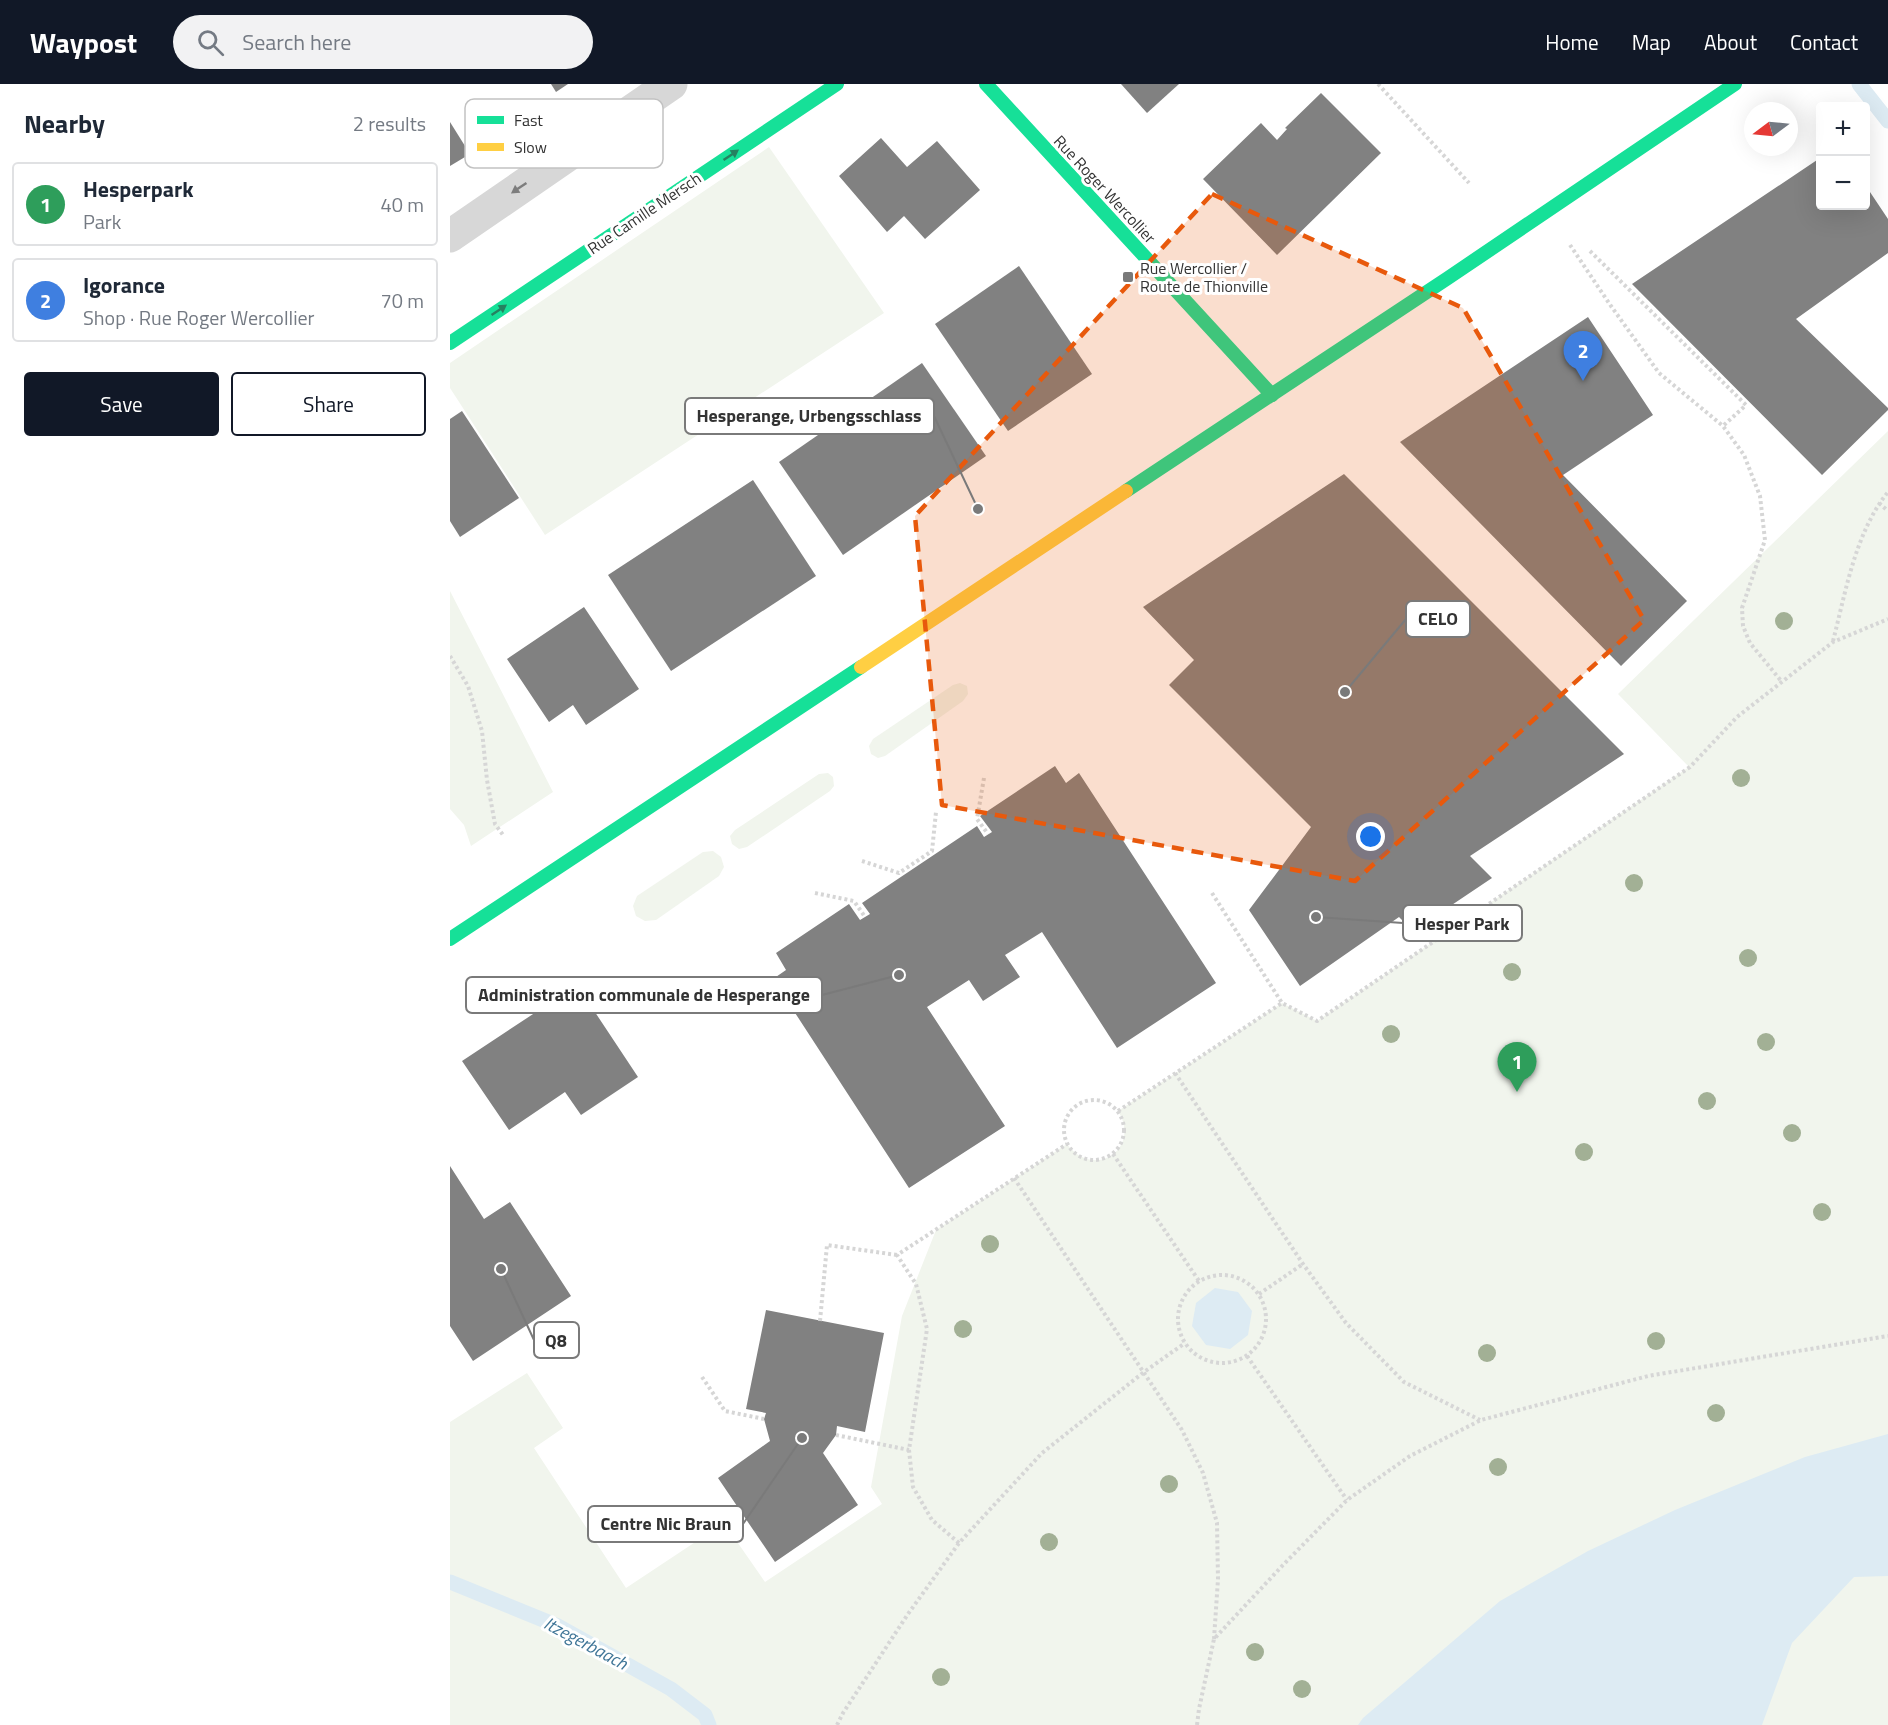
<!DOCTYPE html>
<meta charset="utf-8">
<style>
:root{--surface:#fff;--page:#f2f2f3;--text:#1f2937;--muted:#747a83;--line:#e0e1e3;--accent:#111827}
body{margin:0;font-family:"Titillium Web",sans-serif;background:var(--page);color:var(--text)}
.controls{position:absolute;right:18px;top:18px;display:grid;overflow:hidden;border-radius:6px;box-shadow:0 6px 24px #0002}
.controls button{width:54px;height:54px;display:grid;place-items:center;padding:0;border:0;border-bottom:2px solid var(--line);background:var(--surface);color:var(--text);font:30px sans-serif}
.compass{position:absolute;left:1294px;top:18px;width:54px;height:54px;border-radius:50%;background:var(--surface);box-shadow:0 6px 24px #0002;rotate:254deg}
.you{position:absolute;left:921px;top:753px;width:21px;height:21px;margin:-15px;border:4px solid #fff;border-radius:50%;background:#1a73e8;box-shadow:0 0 0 9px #1a73e833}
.badge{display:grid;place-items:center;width:39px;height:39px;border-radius:50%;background:var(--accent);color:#fff;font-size:20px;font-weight:700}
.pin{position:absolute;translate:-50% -50px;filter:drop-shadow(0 2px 3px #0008)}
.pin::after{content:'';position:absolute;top:32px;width:21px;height:18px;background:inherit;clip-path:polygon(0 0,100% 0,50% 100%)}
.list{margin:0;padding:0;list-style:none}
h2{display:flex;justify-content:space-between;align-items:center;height:78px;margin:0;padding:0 24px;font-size:26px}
h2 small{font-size:20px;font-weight:400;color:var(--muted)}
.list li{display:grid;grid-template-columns:39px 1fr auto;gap:18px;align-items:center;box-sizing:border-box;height:84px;margin:0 12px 12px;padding:0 12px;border:2px solid var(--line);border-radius:6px}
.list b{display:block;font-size:22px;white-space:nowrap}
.list p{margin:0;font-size:20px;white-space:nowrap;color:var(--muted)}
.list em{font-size:20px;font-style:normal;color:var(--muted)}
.actions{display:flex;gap:12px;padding:18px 24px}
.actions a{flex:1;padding:14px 0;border:2px solid var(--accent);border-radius:6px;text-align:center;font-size:21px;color:var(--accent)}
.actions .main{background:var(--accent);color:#fff}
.icon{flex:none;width:33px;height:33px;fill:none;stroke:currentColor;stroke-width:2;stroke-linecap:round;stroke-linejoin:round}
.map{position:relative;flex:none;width:1438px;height:1641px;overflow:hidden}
header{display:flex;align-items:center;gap:36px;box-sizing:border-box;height:84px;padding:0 30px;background:var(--accent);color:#fff}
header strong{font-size:28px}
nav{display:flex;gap:33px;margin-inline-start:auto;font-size:21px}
.search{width:420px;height:54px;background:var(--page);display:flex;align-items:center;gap:15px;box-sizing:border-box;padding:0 21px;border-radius:33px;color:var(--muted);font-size:22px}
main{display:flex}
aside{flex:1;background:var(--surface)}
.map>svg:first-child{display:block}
</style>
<header>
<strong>Waypost</strong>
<div class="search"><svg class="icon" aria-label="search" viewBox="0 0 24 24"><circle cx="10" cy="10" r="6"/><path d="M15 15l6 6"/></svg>Search here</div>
<nav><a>Home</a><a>Map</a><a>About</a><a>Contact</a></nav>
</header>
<main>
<aside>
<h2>Nearby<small>2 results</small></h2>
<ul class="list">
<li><span class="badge" style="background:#2e9e5b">1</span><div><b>Hesperpark</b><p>Park</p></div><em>40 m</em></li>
<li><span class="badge" style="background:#3f7fe0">2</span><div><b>Igorance</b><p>Shop · Rue Roger Wercollier</p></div><em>70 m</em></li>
</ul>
<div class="actions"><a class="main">Save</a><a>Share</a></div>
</aside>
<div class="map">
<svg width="1438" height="1641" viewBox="0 0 1438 1641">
<rect width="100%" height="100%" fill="#fff"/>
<g fill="#f1f5ed">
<path d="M319,63l115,166 -339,222 -95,-147v-25z"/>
<path d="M1438,347v1294h-1438v-303l77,-49 36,55 -29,20 92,140 98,-65 41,59 117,-78 -11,-17 31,-171 34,-86 131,-86c27,37 75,4 51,-33l164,-108 35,18 372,-254 -71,-73z"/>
<path d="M0,507l103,201 -82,54 -7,-21 -14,-16z"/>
<path d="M510,599l7,3 1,8 -5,7 -78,55 -7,2 -7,-4 -2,-8 4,-7 80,-54z"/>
<path d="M378,689l5,4 1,9 -4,5 -83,56 -8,2 -7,-5 -2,-8 5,-6 84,-56z"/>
<path d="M263,767l8,6 3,10 -5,9 -63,44 -11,1 -9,-5 -3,-10 4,-10 66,-44z"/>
</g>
<g fill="#ddebf3">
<path d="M765,1204l23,4 14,19 -4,24 -18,14 -24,-4 -14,-19 4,-23z"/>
<path d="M1438,1350v142l-34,1 -62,66 -30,82h-404l5,-7 137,-117 88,-50 87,-41 130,-53z"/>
</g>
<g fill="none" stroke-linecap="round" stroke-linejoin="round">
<g stroke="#ddebf3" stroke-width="15">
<path d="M1409,0l29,37"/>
<path d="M0,1498l108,44 113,63 34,26 4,10"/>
</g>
</g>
<g fill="#818181">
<path d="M101,0h17l-12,8z"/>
<path d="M671,0h58l-32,29z"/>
<path d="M871,9l60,60 -104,102 -74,-76 58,-56 16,17 10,-11 -2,-1z"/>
<path d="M0,38l20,32 -20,12z"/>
<path d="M431,54l26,29 30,-26 43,49 -55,49 -21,-23 -17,16 -48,-56z"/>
<path d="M1370,74v48h46v-20l22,33v34l-92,66 92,89v2l-66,65 -190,-191z"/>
<path d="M569,182l73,108 -84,57 -73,-107z"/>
<path d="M1138,233l65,98 -90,60 124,126 -66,65 -221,-224z"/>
<path d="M472,279l64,93 -143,99 -64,-93z"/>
<path d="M12,327l57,87 -59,39 -10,-16v-102z"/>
<path d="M894,390l280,280 -154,102 22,22 -79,53 -14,-14 -99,69 -51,-76 62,-83 -142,-142 25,-25 -51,-53z"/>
<path d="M303,396l63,96 -145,95 -63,-96z"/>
<path d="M134,523l55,82 -53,36 -13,-20 -24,17 -42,-63z"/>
<path d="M605,682l11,17 13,-10 137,210 -99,65 -75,-116 -37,23 15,22 -37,24 -14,-21 -42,27 78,119 -96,62 -136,-209 13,-9 -10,-17 73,-49 11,16 10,-6 -8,-11 115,-77 7,11 8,-5 -12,-16z"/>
<path d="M127,901l61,92 -57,38 -16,-23 -56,38 -47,-69z"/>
<path d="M0,1082l34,53 26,-17 61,94 -98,65 -23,-35z"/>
<path d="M316,1226l118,23 -19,99 -28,-6 -1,9 -13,18 35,52 -83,57 -57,-84 52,-37 -6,-22 2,-6 -20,-4z"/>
</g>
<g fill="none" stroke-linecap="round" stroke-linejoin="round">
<g stroke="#d6d6d6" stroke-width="4" stroke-dasharray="3 3" stroke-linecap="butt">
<path d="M928,0l91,99"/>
<path d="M1120,161l41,61 48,67 64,53 21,29 16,41 5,44 -23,68 1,18 7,17 32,39"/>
<path d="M1140,167l156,154 -23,21"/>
<path d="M1429,419l9,8"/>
<path d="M1383,557c13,-50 22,-108 55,-149"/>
<path d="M0,572l18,30 14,45 5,49 8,44 8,11"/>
<path d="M534,694l-7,41 11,15"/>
<path d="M412,777l37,12 33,-22 4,-39"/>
<path d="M365,809l39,8 11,16"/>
<path d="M762,809l70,110"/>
<path d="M725,989l128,191 43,59 58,59 76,38"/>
<circle cx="644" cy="1046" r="30"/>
<path d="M668,1027l164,-108 35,18 373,-254 47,-50 96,-75 55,-23"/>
<path d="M663,1070l86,127"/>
<path d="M564,1094l168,252 21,43 14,50 1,56 -4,60"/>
<circle cx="772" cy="1235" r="44"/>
<path d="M809,1210l44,-30"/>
<path d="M370,1237l7,-76 70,10"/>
<path d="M797,1272l100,144"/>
<path d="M252,1293l23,34 39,8"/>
<path d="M386,1351l73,15"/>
<path d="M509,1459l-27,-23 -19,-33 -4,-37 18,-121 -11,-45 -19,-29 170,-111"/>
<path d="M387,1641l6,-12 65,-99 51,-71 83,-90 102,-81 41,-29"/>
<path d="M747,1641l2,-16 15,-70 69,-74 64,-65 63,-44 71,-36 167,-44 240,-40"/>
</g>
<path stroke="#d7d7d7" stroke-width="33" d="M0,152l221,-152"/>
<g stroke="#16e098" stroke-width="14">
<path d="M536,0l286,311"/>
<path d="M0,259l387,-259"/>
<path d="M676,407l322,-213 287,-194"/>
<path d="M0,855l411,-272"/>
</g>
<path stroke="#ffcf43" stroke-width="14" d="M411,583l265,-176"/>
</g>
<g fill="#a2b095">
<circle cx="1334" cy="537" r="9"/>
<circle cx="1291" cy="694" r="9"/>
<circle cx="1184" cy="799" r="9"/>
<circle cx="1298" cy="874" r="9"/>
<circle cx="1062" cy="888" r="9"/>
<circle cx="941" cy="950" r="9"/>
<circle cx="1316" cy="958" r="9"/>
<circle cx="1257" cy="1017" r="9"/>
<circle cx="1342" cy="1049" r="9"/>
<circle cx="1134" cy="1068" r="9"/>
<circle cx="1372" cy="1128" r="9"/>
<circle cx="540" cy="1160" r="9"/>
<circle cx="513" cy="1245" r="9"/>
<circle cx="1206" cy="1257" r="9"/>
<circle cx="1037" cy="1269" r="9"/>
<circle cx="1266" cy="1329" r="9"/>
<circle cx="1048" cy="1383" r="9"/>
<circle cx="719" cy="1400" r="9"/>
<circle cx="599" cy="1458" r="9"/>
<circle cx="805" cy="1568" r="9"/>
<circle cx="491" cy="1593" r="9"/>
<circle cx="852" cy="1605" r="9"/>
</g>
<defs><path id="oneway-solid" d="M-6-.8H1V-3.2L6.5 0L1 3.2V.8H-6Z" transform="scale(1.5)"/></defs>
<g fill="#268160">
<use href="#oneway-solid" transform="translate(281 71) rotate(-34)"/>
<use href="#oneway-solid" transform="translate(49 226) rotate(-34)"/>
</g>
<use fill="#7d7d7d" href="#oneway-solid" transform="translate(69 104) rotate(146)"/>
<path fill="#e8590c" fill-opacity="0.2" stroke="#e8590c" stroke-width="4.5" stroke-dasharray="12 8" stroke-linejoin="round" d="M762,110l251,114 181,312 -289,261 -413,-76 -27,-289z"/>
<rect fill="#7a7a7a" stroke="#fff" stroke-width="2" x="672" y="187" width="12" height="12" rx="3"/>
<g text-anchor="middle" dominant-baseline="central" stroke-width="6" stroke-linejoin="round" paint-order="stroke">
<g font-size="16" fill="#333" stroke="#fff">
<text transform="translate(655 105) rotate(47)">Rue Roger Wercollier</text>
<text transform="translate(194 129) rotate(-34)">Rue Camille Mersch</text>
</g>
<g font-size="16" fill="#333" stroke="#fff" text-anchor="start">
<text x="690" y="184">Rue Wercollier /<tspan x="690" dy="18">Route de Thionville</tspan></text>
</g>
<g font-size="18" font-style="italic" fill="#3f7597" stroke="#fff">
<text transform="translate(136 1559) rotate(28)">Itzegerbaach</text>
</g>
</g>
<rect x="15" y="15" width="198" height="69" rx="9" fill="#fff" stroke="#c2c2c2" stroke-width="1.5"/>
<rect x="27" y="32" width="27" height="8" fill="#16e098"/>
<rect x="27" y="59" width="27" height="8" fill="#ffcf43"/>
<g font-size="16" fill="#333">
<text x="64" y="42">Fast</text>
<text x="64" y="69">Slow</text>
</g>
<path fill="none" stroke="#7a7a7a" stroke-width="2" d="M528 425L484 332M895 608L956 535M866 833L953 839M449 891L372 911M51 1185L84 1256M352 1354L293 1440"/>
<g fill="#7a7a7a" stroke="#fff" stroke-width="2">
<circle cx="528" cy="425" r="6"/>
<circle cx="895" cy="608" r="6"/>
<circle cx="866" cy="833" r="6"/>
<circle cx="449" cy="891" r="6"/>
<circle cx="51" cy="1185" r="6"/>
<circle cx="352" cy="1354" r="6"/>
</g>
<g fill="#fff" stroke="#7a7a7a" stroke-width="2">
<rect x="235" y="314" width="249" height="36" rx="6"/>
<rect x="956" y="517" width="64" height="36" rx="6"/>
<rect x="953" y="821" width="119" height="36" rx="6"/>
<rect x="16" y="893" width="356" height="36" rx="6"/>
<rect x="84" y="1238" width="45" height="36" rx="6"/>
<rect x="138" y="1422" width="155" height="36" rx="6"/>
</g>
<g font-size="18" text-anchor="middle" font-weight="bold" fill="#333">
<text x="359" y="338">Hesperange, Urbengsschlass</text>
<text x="988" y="541">CELO</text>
<text x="1012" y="846">Hesper Park</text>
<text x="194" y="917">Administration communale de Hesperange</text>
<text x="106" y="1263">Q8</text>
<text x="216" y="1446">Centre Nic Braun</text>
</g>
</svg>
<div class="controls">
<button>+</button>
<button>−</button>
</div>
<svg class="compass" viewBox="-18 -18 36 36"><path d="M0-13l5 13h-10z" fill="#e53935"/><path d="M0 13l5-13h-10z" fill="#747a83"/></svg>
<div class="you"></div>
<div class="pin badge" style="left:1067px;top:1008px;background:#2e9e5b">1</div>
<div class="pin badge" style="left:1133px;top:297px;background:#3f7fe0">2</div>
</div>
</main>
